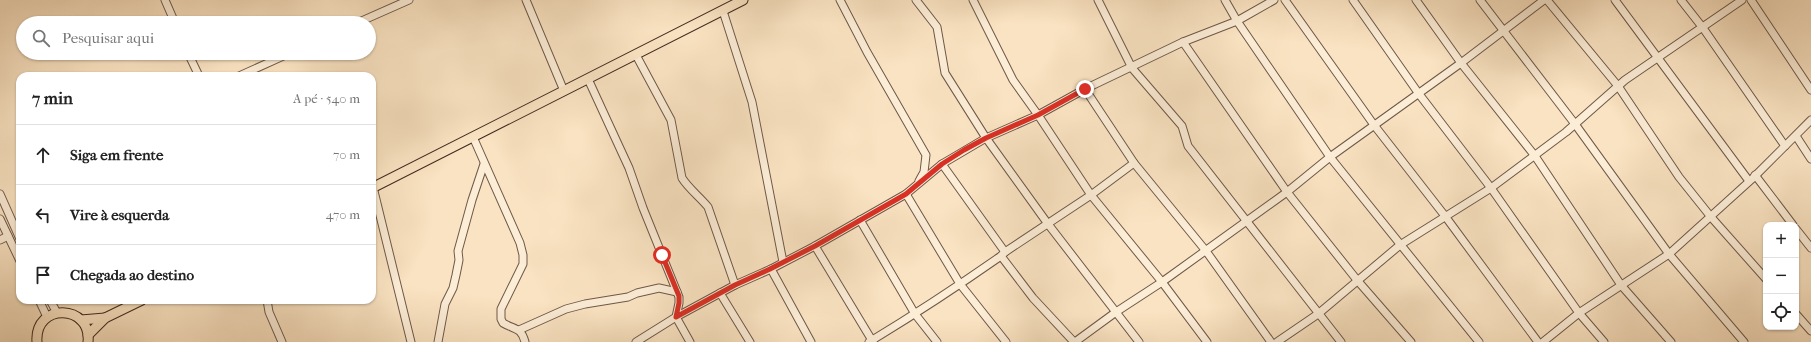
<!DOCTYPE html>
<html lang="pt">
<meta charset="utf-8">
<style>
:root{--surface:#fff;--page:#f2f2f2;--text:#222;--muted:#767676;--line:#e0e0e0}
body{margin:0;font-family:"IM FELL French Canon",serif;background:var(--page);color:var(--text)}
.controls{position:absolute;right:12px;bottom:12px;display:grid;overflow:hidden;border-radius:8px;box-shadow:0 1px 3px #0004}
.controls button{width:36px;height:36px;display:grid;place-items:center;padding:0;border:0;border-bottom:1px solid var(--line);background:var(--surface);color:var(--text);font:20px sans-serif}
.stop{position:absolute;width:12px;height:12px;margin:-9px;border:3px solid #d93025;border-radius:50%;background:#fff}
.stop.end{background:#d93025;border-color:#fff;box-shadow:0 1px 4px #0008}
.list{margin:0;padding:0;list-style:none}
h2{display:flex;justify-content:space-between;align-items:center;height:52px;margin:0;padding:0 16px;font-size:17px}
h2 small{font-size:13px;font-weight:400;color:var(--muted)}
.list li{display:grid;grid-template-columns:26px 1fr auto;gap:12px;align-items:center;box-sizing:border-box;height:60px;padding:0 16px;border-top:1px solid var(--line)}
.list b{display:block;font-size:15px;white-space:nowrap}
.list em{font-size:13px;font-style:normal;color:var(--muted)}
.icon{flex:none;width:22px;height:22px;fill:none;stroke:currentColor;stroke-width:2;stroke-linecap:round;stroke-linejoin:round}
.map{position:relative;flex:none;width:1811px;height:342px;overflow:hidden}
.search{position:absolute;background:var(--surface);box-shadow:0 1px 3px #0004;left:16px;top:16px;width:360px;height:44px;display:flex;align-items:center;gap:10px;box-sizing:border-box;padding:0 14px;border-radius:22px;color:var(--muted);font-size:15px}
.panel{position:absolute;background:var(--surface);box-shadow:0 1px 3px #0004;left:16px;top:72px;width:360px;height:232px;border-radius:12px}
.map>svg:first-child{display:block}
</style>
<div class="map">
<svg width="1811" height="342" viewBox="0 0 1811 342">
<rect width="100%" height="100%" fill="#fae3c2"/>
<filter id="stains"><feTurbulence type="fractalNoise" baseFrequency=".005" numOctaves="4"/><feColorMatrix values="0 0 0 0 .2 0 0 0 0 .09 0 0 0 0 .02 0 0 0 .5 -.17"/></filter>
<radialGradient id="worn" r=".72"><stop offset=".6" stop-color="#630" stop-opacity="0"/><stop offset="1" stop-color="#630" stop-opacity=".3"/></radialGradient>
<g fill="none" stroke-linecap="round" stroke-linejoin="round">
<g stroke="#6e5848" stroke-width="9">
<g id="minor">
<path d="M165,0l10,23"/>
<path d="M526,0l38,91"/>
<path d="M840,0l27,52 59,103 -2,17 -5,9"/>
<path d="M916,0l21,27 8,46 41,65 62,86 91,118"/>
<path d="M973,0l40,80 25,35 53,80 71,87 45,60"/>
<path d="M1098,0l34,68 50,58 6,20 153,196"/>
<path d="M1225,0l12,21 93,136 149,185"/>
<path d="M1285,0l89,125 71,91 93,126"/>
<path d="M1353,0l66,94 72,94 88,125 25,29"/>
<path d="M1416,0l45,63 74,93 86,129 50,57"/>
<path d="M1480,0l95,124 94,130 75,88"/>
<path d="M1547,0l71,86 61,91 32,40 55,62"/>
<path d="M1615,0l134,181"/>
<path d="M1681,0l22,28 82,118"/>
<path d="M1751,0l60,90"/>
<path d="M723,11l29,91 31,160"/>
<path d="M357,23l52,-23"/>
<path d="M1183,42l104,150 70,88 54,62"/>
<path d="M188,53l11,23"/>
<path d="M636,55l35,65 11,58c7,11 18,19 26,29l27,78"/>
<path d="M239,76l51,-23"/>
<path d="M588,79l41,89 14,40 36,89v6l-3,14 14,25"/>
<path d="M1085,89l49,74 72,88 65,91"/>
<path d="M1796,136l15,23"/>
<path d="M473,137l47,106 3,12v9l-22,45v10l2,4c12,7 18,4 22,19"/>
<path d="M942,164l63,88"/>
<path d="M1755,175l38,50"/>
<path d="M373,187l38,155"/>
<path d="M0,194l20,45"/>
<path d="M906,194l54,90 46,58"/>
<path d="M0,219l20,42"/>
<path d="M860,220l55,94 22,28"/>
<path d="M1796,229l15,19"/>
<path d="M0,240l8,-4"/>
<path d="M815,246l58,96"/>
<path d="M1001,256l32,42 41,44"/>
<path d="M771,269l40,73"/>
<path d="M720,293l30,49"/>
<path d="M39,300l8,17"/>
<path d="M50,300l7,13"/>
<path d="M267,300l2,12 13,30"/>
<path d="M1796,314l15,17"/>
<path d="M519,330l47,-21 19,-5 43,-7 9,-4 22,-5 18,4"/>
<path d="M438,342l7,-38 8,-16 3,-13 3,-15 -1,-9 14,-51 12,-36"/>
<path d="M636,342l40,-25 59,-32 36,-16 44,-23 91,-52 36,-30 44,-26 52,-23 47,-26 98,-47 54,-21 37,-21"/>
<path d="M869,342c45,-27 89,-56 132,-86l4,-4 86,-57 43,-32"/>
<path d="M1075,342l41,-30 46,-30 125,-90 43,-35 131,-94 83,-63"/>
<path d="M1277,342l41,-28 82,-69 91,-57 75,-56 59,-52 117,-80"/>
<path d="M1543,342l36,-29 90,-59 83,-75 59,-59"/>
</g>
</g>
<g stroke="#402a20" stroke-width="11">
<g id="major">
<path d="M372,188l371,-188"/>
<path d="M81,320l24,-2"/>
<path d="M88,335l17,-17 37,-18"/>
<path d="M37,342c-3,-40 55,-38 51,0"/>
</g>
</g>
<use href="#minor" stroke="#fcedd7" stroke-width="7"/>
<use href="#major" stroke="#fae3c2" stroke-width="9"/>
</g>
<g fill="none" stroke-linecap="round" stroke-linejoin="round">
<path stroke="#d93025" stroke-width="5" d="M662,255l17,41v7l-3,14 59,-32 35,-16 45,-23 91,-52 36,-30 22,-14 22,-12 52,-23 47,-26"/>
</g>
<rect width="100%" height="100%" filter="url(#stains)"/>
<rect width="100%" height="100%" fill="url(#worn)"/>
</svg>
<div class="controls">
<button>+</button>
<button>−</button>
<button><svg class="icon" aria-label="locate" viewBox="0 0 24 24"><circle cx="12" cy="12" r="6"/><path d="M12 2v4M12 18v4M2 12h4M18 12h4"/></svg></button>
</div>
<div class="stop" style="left:662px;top:255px"></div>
<div class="stop end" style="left:1085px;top:89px"></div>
<div class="search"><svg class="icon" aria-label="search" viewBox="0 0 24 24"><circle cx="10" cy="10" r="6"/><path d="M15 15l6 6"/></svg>Pesquisar aqui</div>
<section class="panel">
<h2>7 min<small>A pé · 540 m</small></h2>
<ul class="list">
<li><svg class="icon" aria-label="ahead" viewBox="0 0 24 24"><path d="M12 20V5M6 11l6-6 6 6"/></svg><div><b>Siga em frente</b></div><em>70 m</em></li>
<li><svg class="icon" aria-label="left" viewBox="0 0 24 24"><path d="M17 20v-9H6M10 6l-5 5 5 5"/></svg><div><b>Vire à esquerda</b></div><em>470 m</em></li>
<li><svg class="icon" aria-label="arrive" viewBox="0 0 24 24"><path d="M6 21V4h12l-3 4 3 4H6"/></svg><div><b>Chegada ao destino</b></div></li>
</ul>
</section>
</div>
